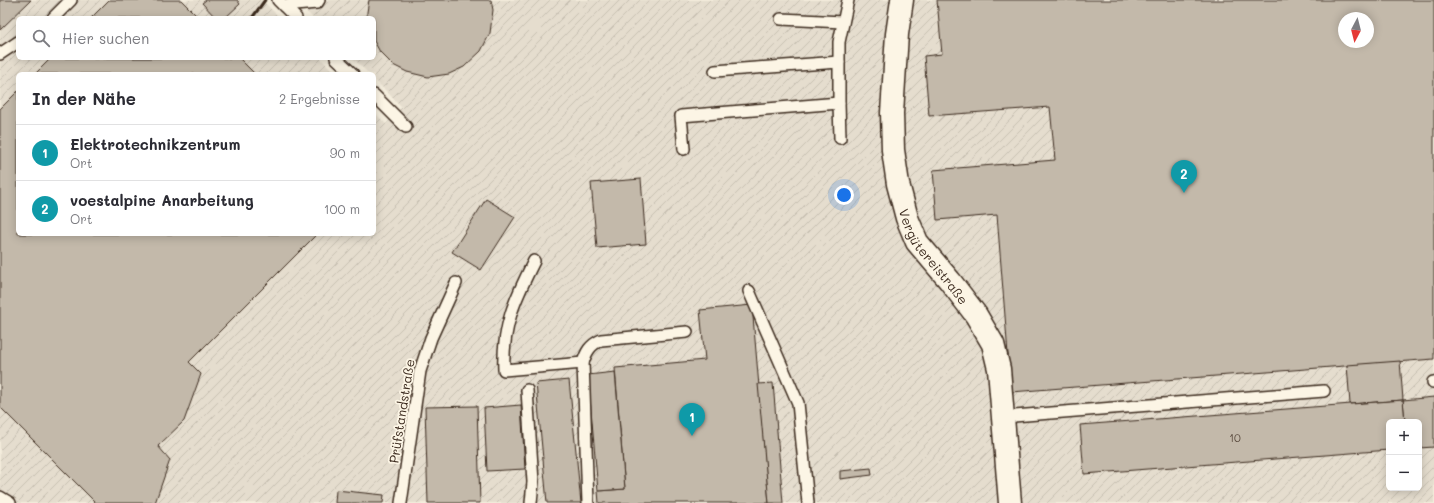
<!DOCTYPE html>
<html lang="de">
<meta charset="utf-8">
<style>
:root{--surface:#fff;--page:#f7f7f7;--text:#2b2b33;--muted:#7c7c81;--line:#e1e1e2;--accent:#111827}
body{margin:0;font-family:Mali,sans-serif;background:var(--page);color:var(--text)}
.controls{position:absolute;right:12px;bottom:12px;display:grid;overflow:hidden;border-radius:6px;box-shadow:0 2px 10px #0003}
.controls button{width:36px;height:36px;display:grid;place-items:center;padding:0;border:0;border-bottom:1px solid var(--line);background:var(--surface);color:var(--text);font:20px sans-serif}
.compass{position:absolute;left:1338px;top:12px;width:36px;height:36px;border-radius:50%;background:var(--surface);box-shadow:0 2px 10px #0003;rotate:187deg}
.you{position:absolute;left:844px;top:195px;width:14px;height:14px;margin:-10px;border:3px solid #fff;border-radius:50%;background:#1a73e8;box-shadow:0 0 0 6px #1a73e833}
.badge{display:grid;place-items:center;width:26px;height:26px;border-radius:50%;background:var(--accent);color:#fff;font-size:13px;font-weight:700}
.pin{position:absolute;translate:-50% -33px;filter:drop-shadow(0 1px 2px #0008)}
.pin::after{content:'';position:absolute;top:21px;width:14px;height:12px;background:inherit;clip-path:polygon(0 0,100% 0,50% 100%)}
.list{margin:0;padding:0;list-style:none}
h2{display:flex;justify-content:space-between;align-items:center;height:52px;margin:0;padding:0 16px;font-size:17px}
h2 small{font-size:13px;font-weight:400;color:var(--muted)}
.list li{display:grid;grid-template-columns:26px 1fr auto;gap:12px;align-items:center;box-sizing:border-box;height:56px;padding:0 16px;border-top:1px solid var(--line)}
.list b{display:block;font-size:15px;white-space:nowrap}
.list p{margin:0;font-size:13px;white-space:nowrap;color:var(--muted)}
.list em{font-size:13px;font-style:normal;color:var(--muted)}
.icon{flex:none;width:22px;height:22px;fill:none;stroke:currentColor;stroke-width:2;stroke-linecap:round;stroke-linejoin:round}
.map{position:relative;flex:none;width:1434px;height:503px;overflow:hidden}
.search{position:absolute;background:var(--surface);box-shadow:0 2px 10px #0003;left:16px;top:16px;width:360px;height:44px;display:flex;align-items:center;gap:10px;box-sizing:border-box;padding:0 14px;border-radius:6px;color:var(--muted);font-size:15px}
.panel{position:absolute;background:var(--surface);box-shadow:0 2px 10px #0003;left:16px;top:72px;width:360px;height:164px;border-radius:6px}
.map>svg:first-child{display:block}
</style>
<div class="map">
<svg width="1434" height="503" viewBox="0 0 1434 503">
<defs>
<pattern id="industrial-furrows" width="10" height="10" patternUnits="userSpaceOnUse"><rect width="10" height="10" fill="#e5ddce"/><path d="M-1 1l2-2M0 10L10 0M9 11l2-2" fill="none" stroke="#c5beb0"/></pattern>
</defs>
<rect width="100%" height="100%" fill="#f4eddd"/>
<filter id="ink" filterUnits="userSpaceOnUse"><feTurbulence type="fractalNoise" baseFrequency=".025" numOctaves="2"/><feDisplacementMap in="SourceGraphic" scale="8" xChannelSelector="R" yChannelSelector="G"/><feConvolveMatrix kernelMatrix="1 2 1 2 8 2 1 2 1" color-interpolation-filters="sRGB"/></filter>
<g filter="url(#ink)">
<path fill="url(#industrial-furrows)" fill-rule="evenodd" d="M0,0h262l18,18h-262v40h302l16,16h-318v160h356v-122l12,12 16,-17 -28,-28v-5h-5l-16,-16h21v-40h-61l-18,-18h1139v503h-1434zM1344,18h24v24h-24zM1389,422h30v66h-30z"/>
<g fill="#c3b9aa" stroke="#3b2a1e" fill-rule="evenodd">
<path d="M0,0h31l-31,30z"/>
<path d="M109,0h72l18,18h-108z"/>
<path d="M206,0h31l3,4 -15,14h-9l-14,-15z"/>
<path d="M369,0h122l2,10 -3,23 -9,18 -17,16 -15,7 -21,3 -21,-5 -14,-7 -13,-13 -6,-11v-23l-7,-1v-5z"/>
<path d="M937,0h497v359l-423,33 -14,-177 -60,5 -4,-50 122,-10 -5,-53 -121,9 -5,-60 18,-2zM1344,18h24v24h-24z"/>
<path d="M51,58h188l16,16h-220z"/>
<path d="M18,91v143h299l-128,128 12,12 -17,47 -26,25 12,14 -15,43h-59l-96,-96v-298z"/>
<path d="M641,179l5,65 -49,4 -6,-65z"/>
<path d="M486,199l29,18 -34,53 -29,-18z"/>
<path d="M752,305l17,198h-170l-1,-12 27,-2 -10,-121 90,-8 -5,-50z"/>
<path d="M1400,361l3,39 -53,4 -3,-39z"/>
<path d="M615,372l10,117 -27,2 -10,-116z"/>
<path d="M569,380l12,123h-34l-11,-120z"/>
<path d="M773,383l10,120h-14l-11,-119z"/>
<path d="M1434,397v50l-15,1v-26h-14l-2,-22z"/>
<path d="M1403,400l2,22h-16v28l-305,24 -4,-49z"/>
<path d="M521,405l4,64 -38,2 -3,-63z"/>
<path d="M477,406l3,97h-52l-3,-96z"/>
<path d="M871,468l1,7 -32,4v-8z"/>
<path d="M336,490l48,5 -1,8h-48z"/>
</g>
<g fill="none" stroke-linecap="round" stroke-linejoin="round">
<g stroke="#3b2a1e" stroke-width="14">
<g id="service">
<path d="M278,0l18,18"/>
<path d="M284,6l33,-3 2,-3"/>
<path d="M53,18l18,-18"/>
<path d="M781,19l62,3"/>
<path d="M0,54l18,-12"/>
<path d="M336,58l17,16"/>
<path d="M715,71l124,-9"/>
<path d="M374,95l32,32"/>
<path d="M840,138l-1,-35v-61l9,-42"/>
<path d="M684,149l-3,-33 158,-13"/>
<path d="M534,261c-19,38 -32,65 -30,109l79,-7"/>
<path d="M749,291l49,112 10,100"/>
<path d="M1433,382h1"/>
<path d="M527,390l6,92 -2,21"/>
<path d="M1003,417l321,-26"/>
<path d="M0,497l10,6"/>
<path d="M401,503l19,-132 11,-33 25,-55"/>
<path d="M588,503l-5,-140c3,-11 7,-18 18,-23l86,-8"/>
</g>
</g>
<g stroke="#3b2a1e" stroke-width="25">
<g id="minor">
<path id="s1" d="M902,0l-5,34 -5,79 1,37 5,34 9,34 10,24 33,39 26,34 17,29 6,25 11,134"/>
</g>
</g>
<use href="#service" stroke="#fcf5e5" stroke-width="11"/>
<use href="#minor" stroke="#fcf5e5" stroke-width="22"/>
<path stroke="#3b2a1e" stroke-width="3" d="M252,18l13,-18"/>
</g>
</g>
<g text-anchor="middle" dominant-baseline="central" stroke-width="3.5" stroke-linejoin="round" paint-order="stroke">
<g font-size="11" fill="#5d4e41">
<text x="1235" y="437">10</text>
</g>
<g font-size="13" fill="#3b2a1e" stroke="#fcf5e5">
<text stroke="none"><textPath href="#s1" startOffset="267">Vergütereistraße</textPath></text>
<text transform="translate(401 411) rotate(-81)">Prüfstandstraße</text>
</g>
</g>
</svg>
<div class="controls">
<button>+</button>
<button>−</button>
</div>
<svg class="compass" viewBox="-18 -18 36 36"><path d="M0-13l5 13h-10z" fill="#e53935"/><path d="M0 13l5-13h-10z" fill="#7c7c81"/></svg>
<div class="you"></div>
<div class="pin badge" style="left:692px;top:436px;background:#0f9aa8">1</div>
<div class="pin badge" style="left:1184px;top:193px;background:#0f9aa8">2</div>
<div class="search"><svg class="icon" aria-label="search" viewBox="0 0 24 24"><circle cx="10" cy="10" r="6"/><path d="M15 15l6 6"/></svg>Hier suchen</div>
<section class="panel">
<h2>In der Nähe<small>2 Ergebnisse</small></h2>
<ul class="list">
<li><span class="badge" style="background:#0f9aa8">1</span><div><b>Elektrotechnikzentrum</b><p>Ort</p></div><em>90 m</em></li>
<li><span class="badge" style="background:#0f9aa8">2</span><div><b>voestalpine Anarbeitung</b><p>Ort</p></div><em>100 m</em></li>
</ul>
</section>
</div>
